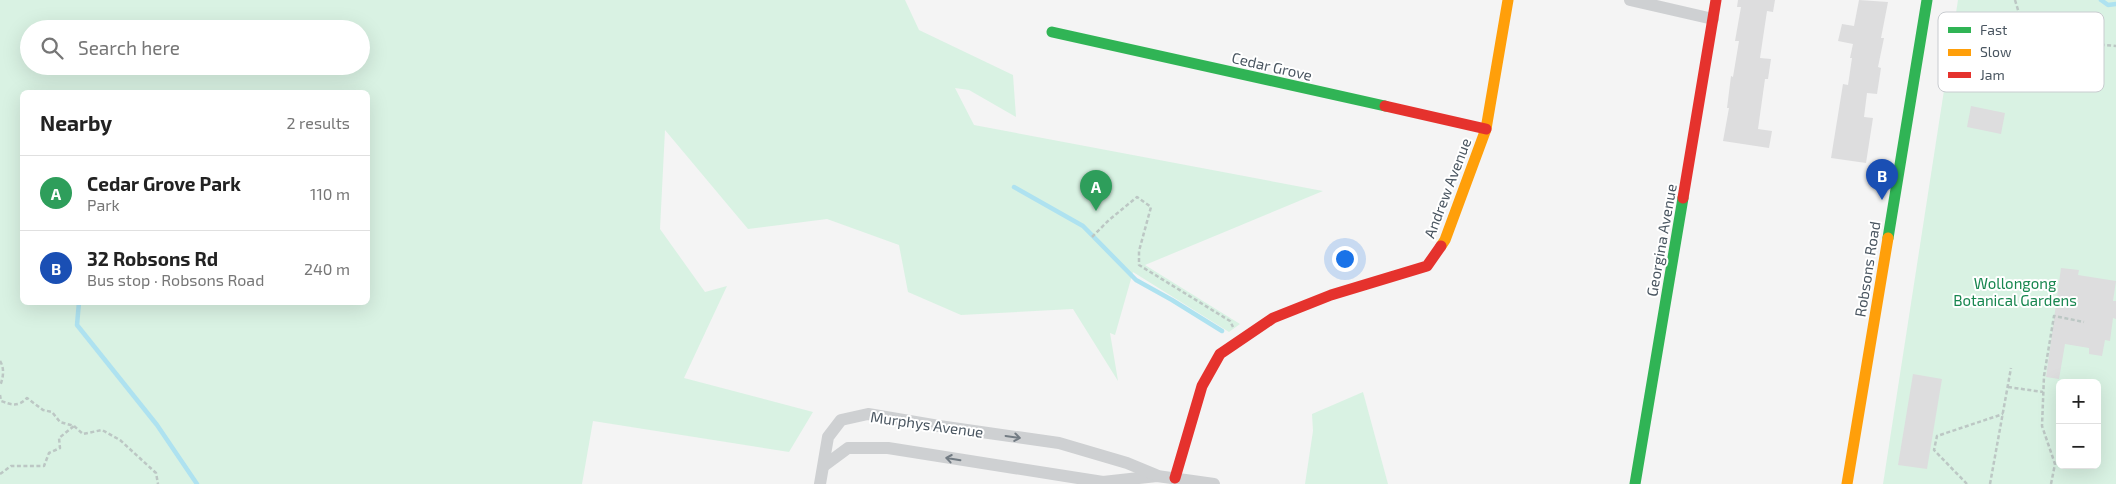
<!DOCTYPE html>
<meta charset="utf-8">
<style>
:root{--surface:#fff;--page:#f6f6f6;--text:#222;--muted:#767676;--line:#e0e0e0;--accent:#868d94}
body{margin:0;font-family:"Exo 2",sans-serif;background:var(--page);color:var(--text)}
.controls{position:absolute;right:15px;bottom:15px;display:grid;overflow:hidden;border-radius:8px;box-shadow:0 5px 20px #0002}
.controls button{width:45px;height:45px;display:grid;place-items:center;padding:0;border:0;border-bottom:1px solid var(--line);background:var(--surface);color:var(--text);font:25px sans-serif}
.you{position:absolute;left:1344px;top:258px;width:18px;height:18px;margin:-12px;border:4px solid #fff;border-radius:50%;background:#1a73e8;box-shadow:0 0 0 8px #1a73e833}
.badge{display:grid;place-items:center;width:32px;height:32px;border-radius:50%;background:var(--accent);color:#fff;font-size:16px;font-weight:700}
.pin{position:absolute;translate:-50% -41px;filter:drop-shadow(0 1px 2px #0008)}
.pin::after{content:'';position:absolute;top:26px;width:18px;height:15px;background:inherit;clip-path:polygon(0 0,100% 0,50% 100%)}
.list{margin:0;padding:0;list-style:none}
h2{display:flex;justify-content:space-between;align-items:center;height:65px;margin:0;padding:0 20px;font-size:21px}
h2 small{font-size:16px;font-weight:400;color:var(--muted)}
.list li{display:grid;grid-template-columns:32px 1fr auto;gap:15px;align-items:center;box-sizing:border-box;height:75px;padding:0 20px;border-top:1px solid var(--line)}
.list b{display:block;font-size:19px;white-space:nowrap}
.list p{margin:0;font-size:16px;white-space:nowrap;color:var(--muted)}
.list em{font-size:16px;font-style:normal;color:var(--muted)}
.icon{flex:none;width:28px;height:28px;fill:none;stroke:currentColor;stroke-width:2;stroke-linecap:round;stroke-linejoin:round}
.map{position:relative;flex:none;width:2116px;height:484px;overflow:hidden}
.search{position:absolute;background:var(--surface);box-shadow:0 5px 20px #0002;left:20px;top:20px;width:350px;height:55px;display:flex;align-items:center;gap:12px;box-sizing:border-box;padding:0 18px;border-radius:28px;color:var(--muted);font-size:19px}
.panel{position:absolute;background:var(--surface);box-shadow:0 5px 20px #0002;left:20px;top:90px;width:350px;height:215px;border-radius:8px}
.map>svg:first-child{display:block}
</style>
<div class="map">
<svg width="2116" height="484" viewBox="0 0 2116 484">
<rect width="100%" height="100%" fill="#f4f4f4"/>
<g fill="#d9f2e3" fill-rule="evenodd">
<path d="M0,0h905l14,30 94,45 3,42 -47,-27 -14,-2 19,37 349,66 -178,74 95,59 -11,8 -96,-60 -18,63 -5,-2 8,48 -45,-72 -112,6 -53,-23 -9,-47 -72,-26 -79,10 -83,-99 -5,99 45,63 22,-6 -43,92 129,34 -24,40 -196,-31 -11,63h-582zM29,29h332v37h-332zM368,92v210h-346v-210z"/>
<path d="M1958,0h158v484h-233zM2060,383h37v82h-37z"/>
<path d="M1363,392l25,92h-83l8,-53 -1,-17z"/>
</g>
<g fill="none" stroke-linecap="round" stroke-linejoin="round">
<g stroke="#aee2f0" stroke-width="4.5">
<path d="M2101,0l7,5 8,-1"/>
<path d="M1014,187l69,39 53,54 36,20 50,31"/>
<path d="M79,302l-2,23 80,100 40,59"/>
</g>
</g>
<g fill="#ddddde">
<path d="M1738,0h37l-2,12 -6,-1 -7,47 11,1 -3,20h-3l-7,50 14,2 -3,17 -46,-7 6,-33h-2l4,-32 2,1 6,-36h-4l6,-34h-4z"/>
<path d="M1859,0l29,2 -7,36h3l-6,29 3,1 -4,26 -10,-1 -3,24 9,1 -7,45 -35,-5 12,-74 5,1 4,-27h-2l3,-14 -15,-3 4,-17 12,2z"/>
<path d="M1971,106l34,7 -4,21 -34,-7z"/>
<path d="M2061,268l18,2 -1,5 38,6 -3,20h3v18l-3,-1 -3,23 -5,-1 -3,16 -13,-2v-6l-24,-4 -6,35 -13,-2z"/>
<path d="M1913,374l29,5 -15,90 -29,-4z"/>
</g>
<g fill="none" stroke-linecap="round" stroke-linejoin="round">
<g stroke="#bcc7c4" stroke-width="2.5" stroke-dasharray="4 2.5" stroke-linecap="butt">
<path d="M2015,0l6,20 -4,28"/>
<path d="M1941,26c38,-6 64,16 96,31l20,-4 24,-10 35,3"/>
<path d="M1092,237l17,-17 28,-23 14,10 -12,44v14l91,56 3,6"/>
<path d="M0,361c5,8 3,17 0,25"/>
<path d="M2008,387l35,5"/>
<path d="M0,395l1,6c11,4 17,6 26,-3l16,12 9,2 8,10 14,4 9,8 19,-4 18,10 36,33 2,11"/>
<path d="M0,474l11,-8h33l5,-13 11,-5 -1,-10 15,-12"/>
<path d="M1967,484l-33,-34 3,-14 66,-22"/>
<path d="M1990,484l21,-116"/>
<path d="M2051,484l4,-20 -13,-38 2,-50 10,-60 30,6"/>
</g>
<g stroke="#ced0d2" stroke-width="12">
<path d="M1630,0l83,19"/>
<path d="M825,465l23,-17h40l215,34 54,-6 57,8"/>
<path d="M820,484l8,-47 13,-17 27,-6 71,12 120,17 68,20 29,12"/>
</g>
<g stroke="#30b455" stroke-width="11">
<path d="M1052,32l333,74"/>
<path d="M1888,238l39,-238"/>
<path d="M1635,484l48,-286"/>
</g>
<g stroke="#ff9f0a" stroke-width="11">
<path d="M1441,246l4,-6 41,-111 22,-129"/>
<path d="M1847,484l41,-246"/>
</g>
<g stroke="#e5322d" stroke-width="11">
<path d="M1385,106l101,23"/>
<path d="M1683,198l33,-198"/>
<path d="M1175,478l27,-92 18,-32 53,-36 58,-23 96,-29 14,-20"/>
</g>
</g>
<defs><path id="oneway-shaft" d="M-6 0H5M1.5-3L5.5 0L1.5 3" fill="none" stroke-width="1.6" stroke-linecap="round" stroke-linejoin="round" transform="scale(1.25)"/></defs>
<g stroke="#727b83">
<use href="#oneway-shaft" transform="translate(1013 437) rotate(8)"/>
<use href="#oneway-shaft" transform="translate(953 459) rotate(-171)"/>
</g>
<g text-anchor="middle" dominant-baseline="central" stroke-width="4" stroke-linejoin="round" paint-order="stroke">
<g font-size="15" fill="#4a5661" stroke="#fff">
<text transform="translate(1272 66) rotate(13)">Cedar Grove</text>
<text transform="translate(1447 188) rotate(-69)">Andrew Avenue</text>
<text transform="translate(1661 240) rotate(-80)">Georgina Avenue</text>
<text transform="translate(1867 269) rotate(-81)">Robsons Road</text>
<text transform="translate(927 424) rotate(8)">Murphys Avenue</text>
</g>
<g font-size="15" fill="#17864f" stroke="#fff">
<text x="2015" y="283">Wollongong<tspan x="2015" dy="17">Botanical Gardens</tspan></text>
</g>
</g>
<rect x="1938" y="12" width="166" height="80" rx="8" fill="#fff" stroke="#c9ccd0" stroke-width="1"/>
<rect x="1948" y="27" width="23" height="6" fill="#30b455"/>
<rect x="1948" y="49" width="23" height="7" fill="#ff9f0a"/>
<rect x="1948" y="72" width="23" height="6" fill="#e5322d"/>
<g font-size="14" fill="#4a5661">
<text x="1980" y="35">Fast</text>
<text x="1980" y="57">Slow</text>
<text x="1980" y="80">Jam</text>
</g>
</svg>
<div class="controls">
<button>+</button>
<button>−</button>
</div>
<div class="you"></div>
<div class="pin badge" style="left:1096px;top:211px;background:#2e9e5b">A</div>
<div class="pin badge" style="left:1882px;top:200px;background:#1a4fb4">B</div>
<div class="search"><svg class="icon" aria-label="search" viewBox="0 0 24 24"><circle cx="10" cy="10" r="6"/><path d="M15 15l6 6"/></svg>Search here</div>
<section class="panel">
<h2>Nearby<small>2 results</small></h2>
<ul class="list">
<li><span class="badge" style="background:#2e9e5b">A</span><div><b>Cedar Grove Park</b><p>Park</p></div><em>110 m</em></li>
<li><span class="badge" style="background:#1a4fb4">B</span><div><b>32 Robsons Rd</b><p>Bus stop · Robsons Road</p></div><em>240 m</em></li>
</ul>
</section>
</div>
